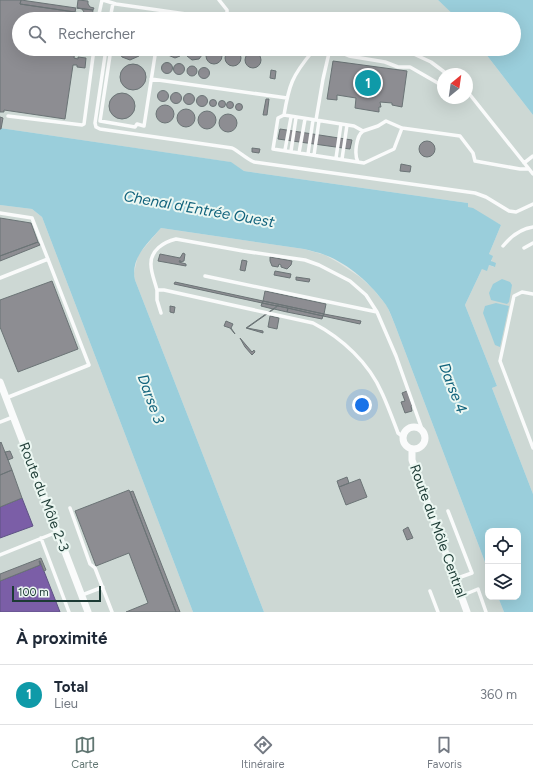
<!DOCTYPE html>
<html lang="fr">
<meta charset="utf-8">
<style>
:root{--surface:#fff;--page:#f2f2f3;--text:#1f2937;--muted:#747a83;--line:#e0e1e3;--accent:#617672}
body{margin:0;font-family:Figtree,sans-serif;background:var(--page);color:var(--text)}
.controls{position:absolute;right:12px;bottom:12px;display:grid;overflow:hidden;border-radius:8px;box-shadow:0 4px 16px #0002}
.controls button{width:36px;height:36px;display:grid;place-items:center;padding:0;border:0;border-bottom:1px solid var(--line);background:var(--surface);color:var(--text);font:20px sans-serif}
.compass{position:absolute;left:437px;top:68px;width:36px;height:36px;border-radius:50%;background:var(--surface);box-shadow:0 4px 16px #0002;rotate:29deg}
.scale{position:absolute;left:12px;bottom:10px;width:89px;box-sizing:border-box;padding-left:4px;border:2px solid #1c3a34;border-top:0;font-size:11px;line-height:14px;white-space:nowrap;color:#1c3a34;-webkit-text-stroke:3px #ecf7f2;paint-order:stroke}
.you{position:absolute;left:362px;top:405px;width:14px;height:14px;margin:-10px;border:3px solid #fff;border-radius:50%;background:#1a73e8;box-shadow:0 0 0 6px #1a73e833}
.badge{display:grid;place-items:center;width:26px;height:26px;border-radius:50%;background:var(--accent);color:#fff;font-size:13px;font-weight:700}
.pin{position:absolute;translate:-50% -50%;border:2px solid #fff;box-shadow:0 1px 4px #0006}
.list{margin:0;padding:0;list-style:none}
h2{display:flex;justify-content:space-between;align-items:center;height:52px;margin:0;padding:0 16px;font-size:17px}
h2 small{font-size:13px;font-weight:400;color:var(--muted)}
.list li{display:grid;grid-template-columns:26px 1fr auto;gap:12px;align-items:center;box-sizing:border-box;height:60px;padding:0 16px;border-top:1px solid var(--line)}
.list b{display:block;font-size:15px;white-space:nowrap}
.list p{margin:0;font-size:13px;white-space:nowrap;color:var(--muted)}
.list em{font-size:13px;font-style:normal;color:var(--muted)}
.icon{flex:none;width:22px;height:22px;fill:none;stroke:currentColor;stroke-width:2;stroke-linecap:round;stroke-linejoin:round}
.map{position:relative;flex:none;width:533px;height:612px;overflow:hidden}
.search{position:absolute;background:var(--surface);box-shadow:0 4px 16px #0002;left:12px;right:12px;top:12px;height:44px;display:flex;align-items:center;gap:10px;box-sizing:border-box;padding:0 14px;border-radius:22px;color:var(--muted);font-size:15px}
.sheet{height:112px;background:var(--surface)}
nav{display:flex;justify-content:space-around;align-items:center;box-sizing:border-box;height:56px;border-top:1px solid var(--line);background:var(--surface);font-size:11px;color:var(--muted)}
nav a{display:grid;justify-items:center;gap:2px}
nav .on{color:var(--accent)}
.map>svg:first-child{display:block}
.built{fill:#cdd8d4;fill-rule:evenodd}
.water{fill:#9acedb}
.offices{fill:#7b5ea7;stroke:#5e5384}
.industry{fill:#8d8d92;stroke:#6b7476}
.lines{fill:none;stroke-linecap:round;stroke-linejoin:round}
.service{stroke:#fafbfb;stroke-width:3.5}
.minor{stroke:#fafbfb;stroke-width:7}
.labels{text-anchor:middle;dominant-baseline:central;stroke-width:4;stroke-linejoin:round;paint-order:stroke}
.street-label{font-size:14px;fill:#1c3a34;stroke:#ecf7f2}
.water-label{font-size:15px;font-style:italic;fill:#11637c;stroke:#ecf7f2}
</style>
<div class="map">
<svg width="533" height="612" viewBox="0 0 533 612">
<rect width="100%" height="100%" fill="#e0e6e4"/>
<path class="built" d="M0,0H438L456,16L458,19H19V49H482L533,115V494L492,388L497,386L465,305L482,269L489,265L494,267L489,254L501,225L468,207V203L244,171L230,162L0,128ZM443,74H467V98H443Z
M0,205L32,209L42,217L193,612H0Z
M161,228L304,249L325,255L339,263L360,277L373,289L387,306L395,325L488,570V597H498L504,612H264L135,280L134,273L138,255Z"/>
<path class="water" d="M438,0H533V115L482,49H514V19H458Z
M0,128L231,162L244,171L468,203V207L473,208L501,225L489,254L493,256L491,261L496,263L495,267L489,265L487,271L482,269L465,305L497,386L492,388L533,494V612H504L498,597H518V531H488V570L395,325C392,318 390,311 386,305C371,284 349,264 325,255C318,252 311,251 304,249L161,228C148,243 130,258 135,280L264,612H193L42,217L32,209L0,205Z
M502,279L510,282L512,285L509,302L507,304L491,300L489,293L493,284Z
M496,303L509,306L500,347L495,345L483,313L485,306Z"/>
<path class="offices" d="M22,498L33,526L0,538V507Z
M39,561H40L60,612H0V581L40,565Z"/>
<path class="industry" d="M0,0H21L20,4L81,13L80,19H19V49H75L74,58L78,59V57L86,58L85,68L77,67V65H73L65,119L4,110V112H0Z
M21,0L76,8L75,12L20,4Z
M78,0L88,1V4L90,7L94,8L93,10L77,8Z
M77,8L93,10L92,18L84,17V12L82,9Z
M206 56a8 8 0 1 1 16 0a8 8 0 1 1-16 0Z
M117,49H143L139,56L130,60L122,57Z
M166,49H183L180,56L175,58L168,55Z
M186,49H202V55L199,59L192,60L187,56Z
M225 58a8 8 0 1 1 16 0a8 8 0 1 1-16 0Z
M245 60a8 8 0 1 1 16 0a8 8 0 1 1-16 0Z
M333,61L407,71L402,107L392,105V103L380,102L381,107H379V112L355,108L356,98L337,95V100L327,99Z
M161.5 68a5.5 5.5 0 1 1 11 0a5.5 5.5 0 1 1-11 0Z
M120 77a13 13 0 1 1 26 0a13 13 0 1 1-26 0Z
M173.5 69a5.5 5.5 0 1 1 11 0a5.5 5.5 0 1 1-11 0Z
M187 71a5 5 0 1 1 10 0a5 5 0 1 1-10 0Z
M198.5 73a5.5 5.5 0 1 1 11 0a5.5 5.5 0 1 1-11 0Z
M271,70L276,71L275,79L270,78Z
M157.5 96a5.5 5.5 0 1 1 11 0a5.5 5.5 0 1 1-11 0Z
M109 106a13 13 0 1 1 26 0a13 13 0 1 1-26 0Z
M170.5 98a5.5 5.5 0 1 1 11 0a5.5 5.5 0 1 1-11 0Z
M183.5 99a5.5 5.5 0 1 1 11 0a5.5 5.5 0 1 1-11 0Z
M196.5 101a5.5 5.5 0 1 1 11 0a5.5 5.5 0 1 1-11 0Z
M266,99H269L267,115H263Z
M209.5 103a3.5 3.5 0 1 1 7 0a3.5 3.5 0 1 1-7 0Z
M218.5 104a3.5 3.5 0 1 1 7 0a3.5 3.5 0 1 1-7 0Z
M226.5 105a3.5 3.5 0 1 1 7 0a3.5 3.5 0 1 1-7 0Z
M235.5 107a3.5 3.5 0 1 1 7 0a3.5 3.5 0 1 1-7 0Z
M156 114a9 9 0 1 1 18 0a9 9 0 1 1-18 0Z
M177 118a9 9 0 1 1 18 0a9 9 0 1 1-18 0Z
M198 120a9 9 0 1 1 18 0a9 9 0 1 1-18 0Z
M219 123a9 9 0 1 1 18 0a9 9 0 1 1-18 0Z
M0,117L3,118L1,129H0Z
M280,129L352,140L350,149L278,139Z
M419 149a8 8 0 1 1 16 0a8 8 0 1 1-16 0Z
M252,148L260,149L259,153L252,152Z
M401,164L411,166L410,172L400,171Z
M0,218L31,223L38,242L0,256Z
M38,242L40,245L0,261V256Z
M183,253L185,254L184,261L180,262V260L179,262L186,264V266L158,261L160,254L180,258Z
M270,257L292,261L291,265L287,269L281,267V265L279,264L278,267L272,266L270,261Z
M242,260L247,261L245,271L240,270Z
M275,271L291,274L290,278L274,275Z
M296,277L310,279L309,282L296,280Z
M52,281L78,349L18,372L0,327V300Z
M175,282L263,301L262,303L174,284Z
M265,291L326,304L324,314L263,301Z
M263,301L324,314L323,316L278,306V305L277,306L262,303Z
M262,303L277,306L273,309L261,306Z
M170,306L175,307L174,313L170,312Z
M278,306L288,308L287,312L274,309Z
M288,308L323,316L322,319L287,312Z
M273,309H274L247,328L263,331V333L246,328Z
M324,314L361,321L360,324L323,316Z
M270,316L279,318L277,329L268,327Z
M226,321L233,324L231,328L235,334L230,328L224,326Z
M240,338L252,352L254,350L255,352L252,355L245,347Z
M407,391L412,405L411,406L412,411L405,413L401,402L405,401L402,393Z
M1,442L12,470L0,475V443Z
M10,451L13,458L8,460L5,452Z
M12,470L22,498L0,507V475Z
M347,477L349,483L339,487L337,481Z
M360,479L367,497L346,505L339,487Z
M129,490L130,492L176,612H126L148,603L129,553L96,566L75,511Z
M133,491L180,612H176L130,492Z
M408,527L413,538L407,540L403,530Z
M41,558L46,570L44,571L40,561H39L40,565L0,581V574Z"/>
<g class="lines">
<path class="service" d="M103,0L116,4L221,19
M219,0L227,10V19
M98,19L102,0
M110,19L113,3
M106,49L95,123L96,127L100,129L232,148C240,152 245,158 254,162L475,193L486,197L509,211L516,212L533,204
M111,49L100,121L135,127L137,124L144,126L156,49
M277,49L298,53L323,51L329,53
M337,49V51L329,53L323,79L316,120L354,126L363,131L378,126L386,121L402,128L460,136L473,153L475,161L520,169H529
M403,49L431,62L447,74
M337,51L349,56L385,62L398,67H410L443,86
M312,52C292,76 289,85 284,115L316,120
M151,79L287,98
M467,91L533,174
M284,115L278,118L273,149L364,163L394,149L402,128
M8,116L82,125L84,124L94,49
M285,150L291,117
M291,151L296,118
M299,153L305,119
M308,154L313,120
M314,155L319,121
M336,158L341,124
M342,159L347,125
M358,162C354,155 356,136 363,131
M524,163L533,156
M0,213L32,218L89,365L6,398
M503,246C511,236 520,229 533,227
M524,248L533,243
M205,276L377,312L396,356L423,432
M0,278L48,259
M157,290C155,282 151,273 151,265C150,250 164,242 176,239L243,251L305,260L319,265L350,281L366,295L377,312
M533,294L522,292L514,296L500,361L533,448
M161,313L157,300V290H164L313,323C342,338 369,363 382,393C388,406 393,420 398,433L402,436
M0,422L13,417
M70,508L90,564L95,568L112,612
M448,511L472,573L455,579
M41,538L69,612
M0,555L57,532
M430,591L438,612
M82,595L103,587
M461,596L478,589L486,612"/>
<path class="minor" d="M0,382L88,612
M403 438a11 11 0 1 1 22 0a11 11 0 1 1-22 0Z
M412,450V460L467,612"/>
</g>
<g class="labels">
<g class="street-label">
<text transform="translate(44 497) rotate(69)">Route du Môle 2-3</text>
<text transform="translate(438 531) rotate(70)">Route du Môle Central</text>
</g>
<g class="water-label">
<text transform="translate(199 209) rotate(10)">Chenal d'Entrée Ouest</text>
<text transform="translate(453 388) rotate(69)">Darse 4</text>
<text transform="translate(151 399) rotate(70)">Darse 3</text>
</g>
</g>
</svg>
<div class="controls">
<button><svg class="icon" aria-label="locate" viewBox="0 0 24 24"><circle cx="12" cy="12" r="6"/><path d="M12 2v4M12 18v4M2 12h4M18 12h4"/></svg></button>
<button><svg class="icon" aria-label="layers" viewBox="0 0 24 24"><path d="M12 4l9 5-9 5-9-5zM3 14l9 5 9-5"/></svg></button>
</div>
<svg class="compass" viewBox="-18 -18 36 36"><path d="M0-13l5 13h-10z" fill="#e53935"/><path d="M0 13l5-13h-10z" fill="#747a83"/></svg>
<div class="scale">100 m</div>
<div class="you"></div>
<div class="pin badge" style="left:368px;top:83px;background:#0f9aa8">1</div>
<div class="search"><svg class="icon" aria-label="search" viewBox="0 0 24 24"><circle cx="10" cy="10" r="6"/><path d="M15 15l6 6"/></svg>Rechercher</div>
</div>
<section class="sheet">
<h2>À proximité<small></small></h2>
<ul class="list">
<li><span class="badge" style="background:#0f9aa8">1</span><div><b>Total</b><p>Lieu</p></div><em>360 m</em></li>
</ul>
</section>
<nav>
<a class="on"><svg class="icon" aria-label="map" viewBox="0 0 24 24"><path d="M3 6l6-2 6 2 6-2v14l-6 2-6-2-6 2zM9 4v14M15 6v14"/></svg>Carte</a>
<a><svg class="icon" aria-label="directions" viewBox="0 0 24 24"><path d="M12 3l9 9-9 9-9-9zM9 14v-3h6M13 9l2 2-2 2"/></svg>Itinéraire</a>
<a><svg class="icon" aria-label="saved" viewBox="0 0 24 24"><path d="M7 4h10v16l-5-4-5 4z"/></svg>Favoris</a>
</nav>
